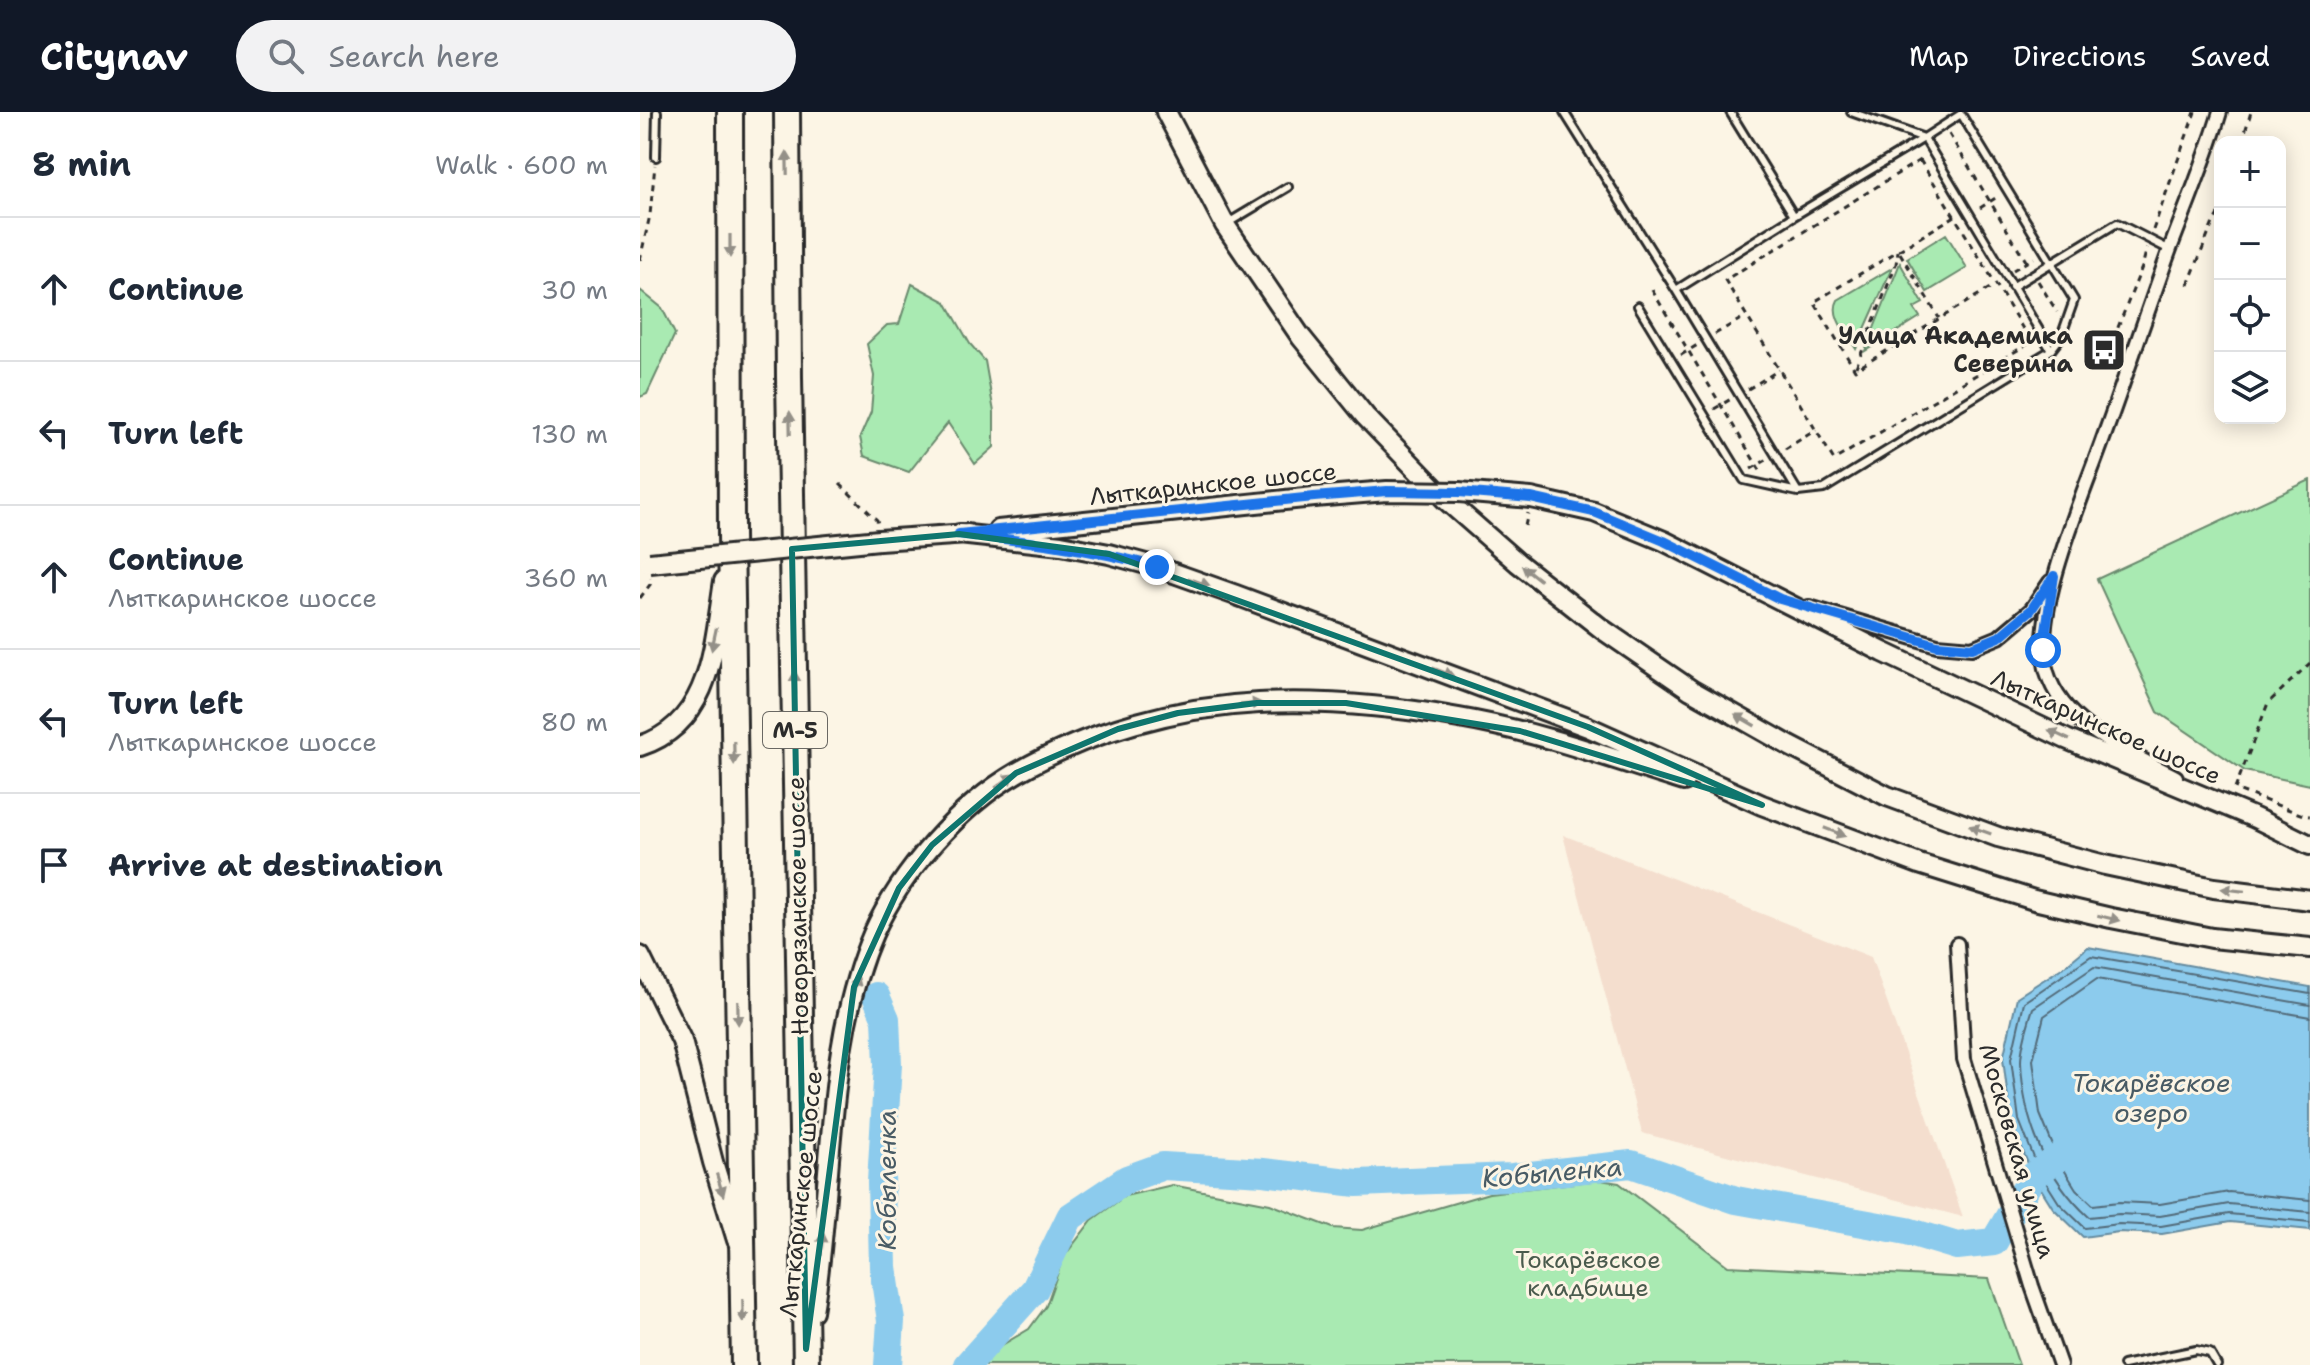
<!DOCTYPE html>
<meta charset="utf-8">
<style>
:root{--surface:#fff;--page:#f2f2f3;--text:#1f2937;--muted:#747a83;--line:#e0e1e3;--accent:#111827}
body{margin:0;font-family:"Shantell Sans",sans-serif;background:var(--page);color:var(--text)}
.controls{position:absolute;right:24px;top:24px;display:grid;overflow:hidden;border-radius:16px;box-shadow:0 4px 20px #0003}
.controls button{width:72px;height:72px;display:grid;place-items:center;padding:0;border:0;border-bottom:2px solid var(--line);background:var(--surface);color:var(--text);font:40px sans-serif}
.stop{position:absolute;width:24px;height:24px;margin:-18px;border:6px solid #1a73e8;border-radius:50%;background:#fff}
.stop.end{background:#1a73e8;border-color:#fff;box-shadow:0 2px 8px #0008}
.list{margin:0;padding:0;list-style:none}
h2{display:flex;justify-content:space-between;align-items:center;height:104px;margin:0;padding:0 32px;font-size:34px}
h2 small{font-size:26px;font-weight:400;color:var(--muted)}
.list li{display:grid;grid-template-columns:52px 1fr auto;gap:24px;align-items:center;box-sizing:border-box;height:144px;padding:0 32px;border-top:2px solid var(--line)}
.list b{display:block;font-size:30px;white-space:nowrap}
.list p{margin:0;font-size:26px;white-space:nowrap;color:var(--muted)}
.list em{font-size:26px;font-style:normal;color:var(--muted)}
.icon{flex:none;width:44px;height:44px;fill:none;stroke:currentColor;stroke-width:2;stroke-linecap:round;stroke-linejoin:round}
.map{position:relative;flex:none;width:1670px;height:1253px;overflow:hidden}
header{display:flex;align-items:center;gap:48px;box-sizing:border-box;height:112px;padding:0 40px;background:var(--accent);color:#fff}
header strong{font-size:38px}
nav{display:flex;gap:44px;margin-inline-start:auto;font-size:28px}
.search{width:560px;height:72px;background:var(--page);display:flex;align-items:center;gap:20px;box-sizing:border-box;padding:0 28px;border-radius:44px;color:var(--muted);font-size:30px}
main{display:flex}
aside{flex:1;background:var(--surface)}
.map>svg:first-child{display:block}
.built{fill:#f4dece}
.green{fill:#a9eab2;stroke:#6a8a6e;stroke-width:2}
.water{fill:#8ccbed;stroke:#658b9f;stroke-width:2}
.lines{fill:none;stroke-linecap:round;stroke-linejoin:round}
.shore{stroke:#526b79;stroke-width:2}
.river{stroke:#8ccbed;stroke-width:28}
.lane-casing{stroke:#2b2b2b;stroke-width:12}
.street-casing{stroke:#2b2b2b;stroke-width:18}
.secondary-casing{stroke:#2b2b2b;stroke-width:24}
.highway-casing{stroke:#2b2b2b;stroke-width:30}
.path{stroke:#2b2b2b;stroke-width:3;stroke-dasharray:6 6;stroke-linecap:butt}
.lane{stroke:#fcf5e5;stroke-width:6}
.street{stroke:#fcf5e5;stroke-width:12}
.secondary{stroke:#fcf5e5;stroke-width:18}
.highway{stroke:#fcf5e5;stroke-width:24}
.secondary-bridge-casing{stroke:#2b2b2b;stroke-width:24;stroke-linecap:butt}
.secondary-bridge{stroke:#fcf5e5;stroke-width:18}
.oneway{fill:#949088}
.route{stroke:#1a73e8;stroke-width:10}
.marked{fill:none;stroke:#0f766e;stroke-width:6;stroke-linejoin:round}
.labels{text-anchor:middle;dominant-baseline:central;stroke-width:6;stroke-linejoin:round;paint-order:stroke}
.shield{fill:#fcf5e5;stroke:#6a6863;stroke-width:2}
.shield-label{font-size:22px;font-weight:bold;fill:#2b2b2b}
.poi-label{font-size:24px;font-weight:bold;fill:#2b2b2b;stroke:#fcf5e5;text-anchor:end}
.street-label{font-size:24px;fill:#2b2b2b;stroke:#fcf5e5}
.park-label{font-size:24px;fill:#4a5b4d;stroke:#fcf5e5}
.water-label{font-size:26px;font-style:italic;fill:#485b65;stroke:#fcf5e5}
</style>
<header>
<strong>Citynav</strong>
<div class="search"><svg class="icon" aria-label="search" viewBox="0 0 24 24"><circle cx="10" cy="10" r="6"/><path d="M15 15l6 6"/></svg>Search here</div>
<nav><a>Map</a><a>Directions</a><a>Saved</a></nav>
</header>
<main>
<aside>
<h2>8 min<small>Walk · 600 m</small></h2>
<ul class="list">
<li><svg class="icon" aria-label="ahead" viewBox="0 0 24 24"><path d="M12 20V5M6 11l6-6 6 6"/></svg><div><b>Continue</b></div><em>30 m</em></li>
<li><svg class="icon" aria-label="left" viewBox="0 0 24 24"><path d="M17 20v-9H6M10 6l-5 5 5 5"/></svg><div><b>Turn left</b></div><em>130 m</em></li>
<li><svg class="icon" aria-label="ahead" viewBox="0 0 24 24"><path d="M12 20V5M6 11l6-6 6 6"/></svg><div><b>Continue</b><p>Лыткаринское шоссе</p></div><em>360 m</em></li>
<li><svg class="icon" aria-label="left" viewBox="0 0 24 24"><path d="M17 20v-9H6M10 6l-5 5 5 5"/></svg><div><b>Turn left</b><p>Лыткаринское шоссе</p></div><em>80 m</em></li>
<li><svg class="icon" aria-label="arrive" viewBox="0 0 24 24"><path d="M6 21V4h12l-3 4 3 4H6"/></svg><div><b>Arrive at destination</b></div></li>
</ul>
</aside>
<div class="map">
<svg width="1670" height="1253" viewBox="0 0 1670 1253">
<rect width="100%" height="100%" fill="#fcf5e5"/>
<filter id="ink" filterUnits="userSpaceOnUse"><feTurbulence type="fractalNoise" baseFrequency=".0125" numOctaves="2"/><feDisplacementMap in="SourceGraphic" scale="16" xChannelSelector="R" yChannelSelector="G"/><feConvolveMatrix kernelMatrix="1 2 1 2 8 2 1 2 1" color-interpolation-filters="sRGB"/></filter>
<g filter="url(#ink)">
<path class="built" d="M923,723L1231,845L1323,1105L1002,1021Z"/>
<path class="green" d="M1306,122L1327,156L1287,180L1267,146Z
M1260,151L1283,191L1274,196L1280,205L1225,239Z
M1252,156L1216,237C1208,223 1189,204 1198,188Z
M272,172L306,190L330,232L345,249L354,300V335L335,352L308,311L269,360L224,344L220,325L231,300L234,264L227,232L247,213L259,212Z
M0,178L22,196L35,222L7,282L0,285Z
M1670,368V673L1605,659L1518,600L1457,467Z
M960,1068L979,1071L1088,1154L1349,1167L1379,1253H335L342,1245L389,1217L406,1194L423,1146L452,1108L485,1084L532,1073L630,1092L693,1116L722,1118L849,1081Z"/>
<path class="water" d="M1448,835L1670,875V1118L1590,1110L1522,1122L1479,1120L1443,1125L1413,1096L1393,1064L1371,1010L1363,947L1377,885L1425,854Z"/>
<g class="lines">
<path class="shore" d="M1670,882L1451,844L1384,890L1371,947L1379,1008L1400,1061L1419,1091L1445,1116L1479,1112L1521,1114L1589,1102L1670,1110
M1670,893L1454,855L1393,896C1388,912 1381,934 1381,950C1383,1009 1406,1066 1449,1105L1479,1102L1520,1104L1589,1092L1670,1100
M1670,905L1457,867L1404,904L1393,948L1400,1002L1420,1051L1436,1077L1453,1093L1479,1090L1520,1092L1589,1080L1670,1088"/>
<path class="river" d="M236,884L246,907L248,952L241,1070L243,1155L251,1209L248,1253
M327,1253L395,1177L430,1105L487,1067L523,1054L623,1060L717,1071L872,1065L991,1052L1096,1088L1267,1119L1317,1134L1354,1130L1393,1064L1422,1043"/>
<g class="lane-casing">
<path id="lane" d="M924,0L1036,178L1158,380L1184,377L1411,238L1421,225L1434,188L1321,2L1284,26L1411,238
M1090,0L1154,104L1284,26L1211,0
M16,45L17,0
M588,111L648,75
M1372,175L1477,111L1530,138
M1036,178L1154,104
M998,194L1104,368L1158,380
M1483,1253L1556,1238L1570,1241L1577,1253"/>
</g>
<g class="street-casing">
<path id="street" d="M1169,495L1297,533L1332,536L1359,525L1391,498L1410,470
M1536,665C1490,641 1423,615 1407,560C1390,503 1443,384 1463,327C1486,264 1507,200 1530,137C1547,92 1566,47 1580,0
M1317,832L1324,947L1392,1174L1420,1253"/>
</g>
<g class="secondary-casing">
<path id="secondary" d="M526,0L585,113L661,225L725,304L805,387L878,451L962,517L1051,578L1150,634L1247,684L1358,725L1465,753L1574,776L1670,788
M891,386L954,400L1024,429L1243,540L1426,627L1615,706L1670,733
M358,418L674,385
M319,422L421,433L469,442L517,455L596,483L948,615L1122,693L1279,752L1394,788L1471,806L1572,826L1670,836
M239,428L328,422
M0,634C72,611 74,532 84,469
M0,844L42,929L73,1050L97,1128
M173,1199C194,1077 184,935 233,822C261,760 319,694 378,660C450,619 536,595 619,591C686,588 753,594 819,606C896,619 970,646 1044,669"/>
</g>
<g class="highway-casing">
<path id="highway" d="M90,0L91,423L104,1253
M147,0L149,265L166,1253"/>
</g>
<path class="path" d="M1309,22L1386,149
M1602,30L1611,0
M1280,48L1391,230L1194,348L1085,168Z
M1340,96L1357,85
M1315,104L1174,190L1215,258L1355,173
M1513,118L1555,0
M1260,141L1299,206
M0,148L10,103L15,53
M1373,158L1394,146
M1398,169L1417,200
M1548,173L1573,111L1580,99
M1012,178L1121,360
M1075,222L1106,204
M1469,238L1502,155L1507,136
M1041,243L1059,232
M1216,255L1256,152L1258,139
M1108,277L1139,258
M1074,297L1091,287
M1145,337L1176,318
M1111,357L1128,347
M200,372L237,408L238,412
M885,414L888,401
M0,486L12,470L11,466
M1670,551L1628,591L1595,677L1663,703L1670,704"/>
<use href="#lane" class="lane"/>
<use href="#street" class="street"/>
<use href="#secondary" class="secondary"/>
<use href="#highway" class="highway"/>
<g class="secondary-bridge-casing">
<path id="secondary-bridge" d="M674,385L747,379L819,380L891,386
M10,451L239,428"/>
</g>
<use href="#secondary-bridge" class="secondary-bridge"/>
</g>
<defs><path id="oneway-solid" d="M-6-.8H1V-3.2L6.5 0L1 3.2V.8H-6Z" transform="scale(2)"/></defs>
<g class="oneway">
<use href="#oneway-solid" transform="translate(147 51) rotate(-91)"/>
<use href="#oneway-solid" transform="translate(90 134) rotate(90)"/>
<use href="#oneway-solid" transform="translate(150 311) rotate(-91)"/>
<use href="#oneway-solid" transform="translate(891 461) rotate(-142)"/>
<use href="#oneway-solid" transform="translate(559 470) rotate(19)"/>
<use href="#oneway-solid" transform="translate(74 527) rotate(102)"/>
<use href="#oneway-solid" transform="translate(803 560) rotate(21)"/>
<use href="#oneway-solid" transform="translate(155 571) rotate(-91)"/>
<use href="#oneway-solid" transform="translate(610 592) rotate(-5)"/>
<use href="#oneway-solid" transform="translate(1105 608) rotate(-150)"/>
<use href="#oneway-solid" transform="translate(1419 623) rotate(-155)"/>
<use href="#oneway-solid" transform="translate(94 641) rotate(89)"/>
<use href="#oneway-solid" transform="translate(365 669) rotate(-36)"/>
<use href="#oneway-solid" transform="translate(1340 718) rotate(-160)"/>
<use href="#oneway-solid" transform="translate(1195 720) rotate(21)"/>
<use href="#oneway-solid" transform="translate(1593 778) rotate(-173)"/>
<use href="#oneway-solid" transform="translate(1469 806) rotate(13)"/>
<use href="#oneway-solid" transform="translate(215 875) rotate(-74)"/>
<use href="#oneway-solid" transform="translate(98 901) rotate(89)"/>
<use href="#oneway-solid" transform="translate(80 1073) rotate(73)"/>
<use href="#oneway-solid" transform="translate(182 1132) rotate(-85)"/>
<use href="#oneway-solid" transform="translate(103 1199) rotate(89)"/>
</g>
</g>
<g class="lines" filter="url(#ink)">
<path class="route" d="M517,455C450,436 387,429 319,422L674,385L747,379L819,380L891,386L954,400L1024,429L1140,487L1297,533L1332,536L1359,525L1391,498L1414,464L1403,538"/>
</g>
<path class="marked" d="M319,422L469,442L948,615L1122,693L880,619L706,591H617L538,601L478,617L376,661L292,733L259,776L214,875L166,1237L152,437Z"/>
<defs>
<g id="bus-square" transform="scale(2.3)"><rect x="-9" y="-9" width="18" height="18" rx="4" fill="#2b2b2b" stroke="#fcf5e5"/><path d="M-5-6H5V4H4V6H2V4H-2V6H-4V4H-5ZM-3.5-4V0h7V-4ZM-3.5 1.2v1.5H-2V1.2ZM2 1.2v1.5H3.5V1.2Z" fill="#fff"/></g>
</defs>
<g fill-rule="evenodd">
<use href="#bus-square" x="1464" y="238"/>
</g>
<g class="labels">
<rect class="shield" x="123" y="600" width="64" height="36" rx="6"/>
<g class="shield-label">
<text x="155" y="618">М-5</text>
</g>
<g class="poi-label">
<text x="1433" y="224">Улица Академика<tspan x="1433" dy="28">Северина</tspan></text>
</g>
<g class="street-label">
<text transform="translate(573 372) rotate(-6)">Лыткаринское шоссе</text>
<text transform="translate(1466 615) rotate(24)">Лыткаринское шоссе</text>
<text transform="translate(158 794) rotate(-91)">Новорязанское шоссе</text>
<text transform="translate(1377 1039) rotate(74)">Московская улица</text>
<text transform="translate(161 1082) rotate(-84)">Лыткаринское шоссе</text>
</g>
<g class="park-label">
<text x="948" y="1148">Токарёвское<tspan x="948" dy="28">кладбище</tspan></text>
</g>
<g class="water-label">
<text x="1511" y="970">Токарёвское<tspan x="1511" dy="30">озеро</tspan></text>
<text transform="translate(912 1060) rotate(-5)">Кобыленка</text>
<text transform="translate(246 1068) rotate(-90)">Кобыленка</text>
</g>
</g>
</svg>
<div class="controls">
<button>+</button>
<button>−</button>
<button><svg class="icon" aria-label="locate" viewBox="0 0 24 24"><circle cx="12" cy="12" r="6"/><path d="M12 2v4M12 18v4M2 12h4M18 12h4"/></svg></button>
<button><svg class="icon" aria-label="layers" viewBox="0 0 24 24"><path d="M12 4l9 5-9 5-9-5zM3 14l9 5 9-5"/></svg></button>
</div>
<div class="stop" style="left:1403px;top:538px"></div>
<div class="stop end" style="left:517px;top:455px"></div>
</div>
</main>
